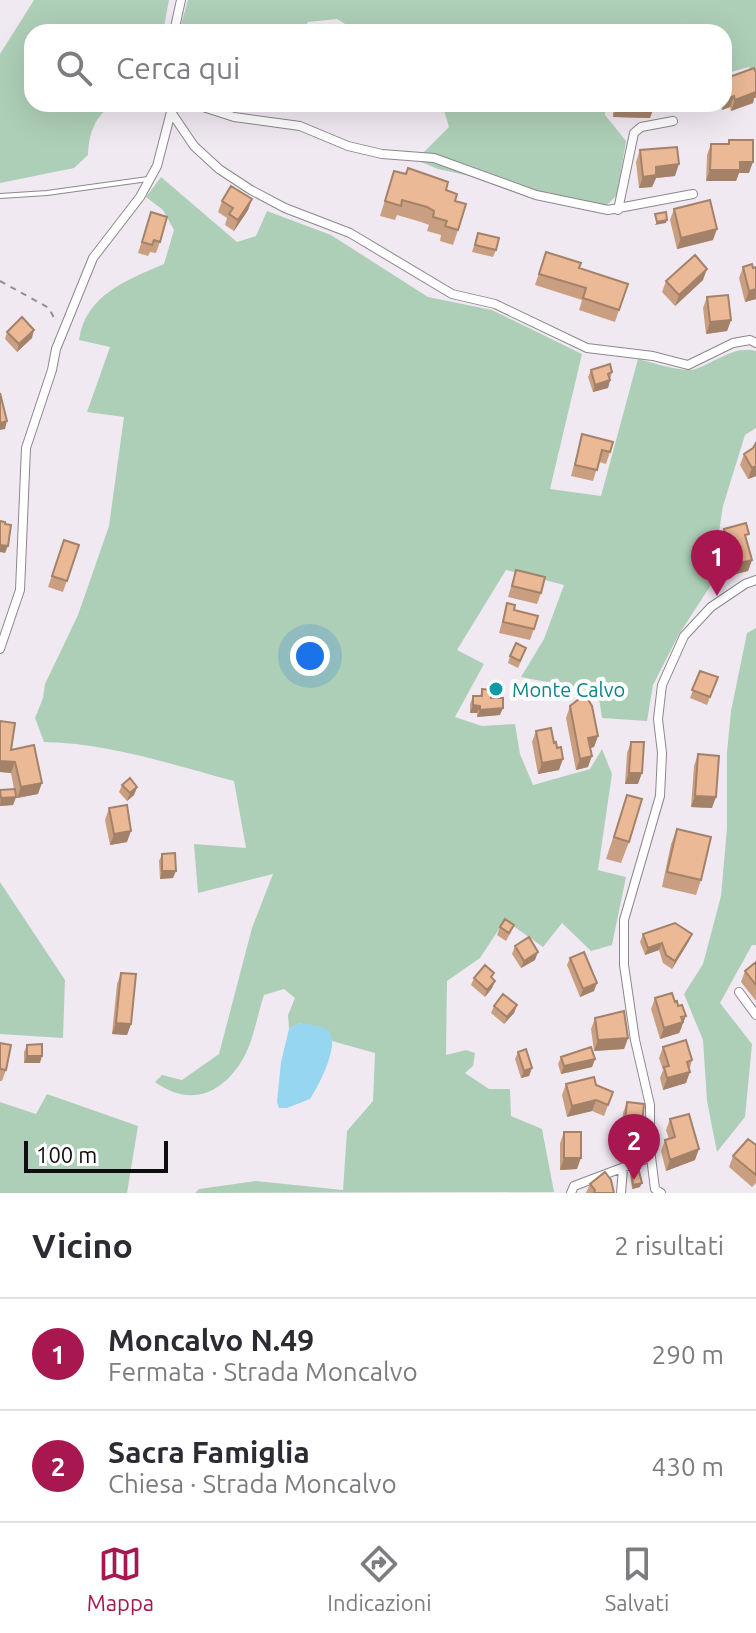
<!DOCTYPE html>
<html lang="it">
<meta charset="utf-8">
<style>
:root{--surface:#fff;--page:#f2f2f3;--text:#2b2b33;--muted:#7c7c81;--line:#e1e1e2;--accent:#a91750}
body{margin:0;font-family:Ubuntu,sans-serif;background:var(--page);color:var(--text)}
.scale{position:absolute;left:24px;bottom:20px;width:144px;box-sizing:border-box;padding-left:8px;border:4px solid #100d10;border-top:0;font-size:22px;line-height:28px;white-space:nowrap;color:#100d10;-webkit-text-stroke:6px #fff;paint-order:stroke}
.you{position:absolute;left:310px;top:656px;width:28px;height:28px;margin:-20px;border:6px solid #fff;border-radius:50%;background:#1a73e8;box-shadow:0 0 0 12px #1a73e833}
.badge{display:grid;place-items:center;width:52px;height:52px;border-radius:50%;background:var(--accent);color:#fff;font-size:26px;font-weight:700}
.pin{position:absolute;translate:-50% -66px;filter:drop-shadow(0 2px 4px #0008)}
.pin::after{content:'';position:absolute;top:42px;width:28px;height:24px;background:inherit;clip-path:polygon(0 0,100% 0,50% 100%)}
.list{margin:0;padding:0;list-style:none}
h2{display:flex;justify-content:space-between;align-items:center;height:104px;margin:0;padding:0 32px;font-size:34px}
h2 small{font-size:26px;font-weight:400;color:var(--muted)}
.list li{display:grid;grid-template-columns:52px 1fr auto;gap:24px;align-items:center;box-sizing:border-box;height:112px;padding:0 32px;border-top:2px solid var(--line)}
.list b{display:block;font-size:30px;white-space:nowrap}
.list p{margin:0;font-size:26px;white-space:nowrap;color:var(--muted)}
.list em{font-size:26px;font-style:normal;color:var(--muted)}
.icon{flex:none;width:44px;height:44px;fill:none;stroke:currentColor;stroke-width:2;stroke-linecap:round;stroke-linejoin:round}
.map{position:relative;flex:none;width:756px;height:1193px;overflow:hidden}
.search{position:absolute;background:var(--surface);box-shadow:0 8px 32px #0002;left:24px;right:24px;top:24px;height:88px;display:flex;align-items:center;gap:20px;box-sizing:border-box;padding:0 28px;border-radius:24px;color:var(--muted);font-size:30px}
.sheet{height:328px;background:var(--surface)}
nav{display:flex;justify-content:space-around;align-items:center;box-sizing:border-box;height:112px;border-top:2px solid var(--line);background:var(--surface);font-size:22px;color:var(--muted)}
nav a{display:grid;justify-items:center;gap:4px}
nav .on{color:var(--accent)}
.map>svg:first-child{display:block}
.green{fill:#aecfb7}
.water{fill:#96d6f1}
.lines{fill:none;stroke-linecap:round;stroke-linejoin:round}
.service-casing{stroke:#8e868f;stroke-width:6}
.minor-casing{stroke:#8e868f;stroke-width:10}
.path{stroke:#948e94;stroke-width:2;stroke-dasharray:6 6;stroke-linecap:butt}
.service{stroke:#fff;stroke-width:4}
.minor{stroke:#fff;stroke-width:8}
.wall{fill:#ca9f81}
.shaded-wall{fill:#a48269}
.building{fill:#ebb996;stroke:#a48269;stroke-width:2}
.culture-dot{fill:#0f9aa8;stroke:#fff;stroke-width:3}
.labels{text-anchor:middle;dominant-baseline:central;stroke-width:8;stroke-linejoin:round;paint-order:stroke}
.culture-label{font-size:20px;fill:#0d838f;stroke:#fff;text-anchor:start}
</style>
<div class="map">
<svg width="756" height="1193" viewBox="0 0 756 1193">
<rect width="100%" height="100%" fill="#f1e9f2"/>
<path class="green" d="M34,0H169L163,32H32V104H114C94,116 89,134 88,155L74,168L0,183V54Z
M188,0H756V80L749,67L724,74V32H358L337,19L308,22L302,32H179Z
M442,104H605V115L626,141L617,195L606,206L438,169L416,160L449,127Z
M161,177L237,242L256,236L267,211L331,235L428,297L492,310L582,354L550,489L601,496L638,359C651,362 683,373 695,369C715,363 734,345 756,351V428L745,435L723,506L711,585L679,634L653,685L647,721L602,718L598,692L521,677L544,639L564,585L506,570L457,650L484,664L455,717L482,726L515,724L520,754L533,785L590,769L602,749L612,774L598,870L626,877L612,945L591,951L562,923L543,947L505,920L480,958L447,981L446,1055L466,1050L475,1053L473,1066L465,1073L489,1089H510L511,1116L542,1129L554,1192L195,1193L199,1189L256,1181L343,1190L347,1131L373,1101L375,1053L332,1041L329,1032L300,1023L289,1029L288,1015L295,998L284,989L264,995C257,1016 253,1044 241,1062C220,1096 188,1106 155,1082L162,1075L182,1080L219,1054L252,928L273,874L198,893L194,844L246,848L234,781C173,765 108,743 44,742L35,718L43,698L45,684L78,615L109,526L124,417L87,412L110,347L79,340C85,295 127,280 164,264L174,230L163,210L146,197Z
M756,628V945H752L720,1003L752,1044L745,1117L717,1152L707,1101L703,1040L684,994L703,964L721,896L727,828V752L731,711L747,633Z
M0,882L65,980L63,1038L0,1034Z
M47,1094L138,1126L127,1193H0V1102L36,1114Z"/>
<path class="water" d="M300,1023C310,1025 324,1025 330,1033C339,1047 318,1087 310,1099L287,1108H279L277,1102L281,1062L289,1029Z"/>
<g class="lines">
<g class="service-casing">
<path id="service" d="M0,196L47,193L148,179"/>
</g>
<g class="minor-casing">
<path id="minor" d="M174,32L181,0
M194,104L234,117L300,126L348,146L382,154L434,158L536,195L608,210L693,194
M171,112L194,146L219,169L251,190L285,208L350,233L452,294L495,304L587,348L653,356L688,365L733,343L750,340L756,343
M618,210L634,133L641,127L673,121
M0,649L20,590L26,448L52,370L56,349L93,258L140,197L157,166L171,112L170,104
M739,992L756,1015
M571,1193L574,1186L651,1157
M621,1193L623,1168
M661,1193L655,1189L650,1149V1105L635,1040L624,965V920L660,796L662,753L658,719L662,685L684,636L711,607L745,584L756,580"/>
</g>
<path class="path" d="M0,281L49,308L56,322"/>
<use href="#service" class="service"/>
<use href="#minor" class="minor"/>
</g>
<path class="wall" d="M724,79L754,98L753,103L731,111L730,107L722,110L720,104H724Z
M613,104H654L650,118L613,117Z
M729,140L749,173H739L736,181H706L707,155L711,144H728Z
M640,150L675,176L656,178L652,187L639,188L636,162Z
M394,171L446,190L455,201L458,230L453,245L440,241L441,235L427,231L429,225L421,222L397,215L395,220L380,216Z
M252,199L248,210L234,231L225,225L227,218L218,212L222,201Z
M674,209L713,240L677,249L670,220Z
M151,212L160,242L156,253L150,252L148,256L138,253Z
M478,233L496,250L493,257L472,252Z
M546,252L579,268L628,284L615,322L579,310L582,300L535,285Z
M743,267L753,268L756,267V299L745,302L739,278Z
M703,280L675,306L662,292L666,281Z
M707,297L731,320L727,331L706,334L703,308Z
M7,332L32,338L17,352L5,339Z
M591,370L612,372L608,388L593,392L588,377Z
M582,434L610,452L606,464L599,462L593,481L571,476Z
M756,443V476L748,479L740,465L744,454L753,448Z
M724,529L747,541L752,560L748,571L724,577L721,566L724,557L720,540Z
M64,540L79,545L63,592L48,587Z
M516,570L541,593L537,604L508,597Z
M507,603L534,629L530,640L499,633Z
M510,656H523L518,668L508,663Z
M700,671L718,677L707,705L690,698Z
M482,689L491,698L500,715L477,717V713H470V704L473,696H480Z
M570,706L598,736L594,747L590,748L588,767L576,770L566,718Z
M0,721L11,750L38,794L17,798L16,794V797L13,805L0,806V790L14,789L11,773L0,772Z
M536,731L559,770L538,774L532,742Z
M631,742L638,784H625L627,753Z
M698,754L712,808L691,807L694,766Z
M122,785L137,787L134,795L127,801L119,792Z
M627,795L629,842L621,863L606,859Z
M109,808L127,842L110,845L105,820Z
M677,829L701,880L696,895L662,887L671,844Z
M162,854L173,878L160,879L159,861Z
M500,927L511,932L506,941L497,935Z
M643,934L689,941L672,969L663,963L659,950L645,955L640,942Z
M515,946L535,960L521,968L512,954Z
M570,958L594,991L580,997L567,965Z
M756,962V1001L741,982L745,971Z
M121,973L131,1024L127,1035L112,1034L117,984Z
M474,978H492L495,981L492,988L485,997L471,985Z
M655,998L675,1002L678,1006L682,1027L679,1033L660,1039L651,1009Z
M517,1005L514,1013L504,1024L491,1013L494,1006Z
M595,1018L628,1038L624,1049L594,1051L591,1029Z
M0,1043L6,1070L2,1081H0Z
M27,1045L40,1063H24V1052Z
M663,1047L692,1060L686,1083L663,1090L660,1078L663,1070L659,1058Z
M518,1052L532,1068L529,1076L521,1078L515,1059Z
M561,1057L595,1059L592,1067L561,1074L558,1064Z
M566,1084L596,1085L613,1092L604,1116L592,1111L567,1117L562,1095Z
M627,1102L641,1133L637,1144L620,1142L623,1113Z
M670,1119L695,1160L666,1171L661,1151L665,1140L669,1139L666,1130Z
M564,1132L577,1169L560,1170V1143Z
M756,1145V1183L752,1187L729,1167L733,1156Z
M631,1170L640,1187L632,1189L630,1173Z
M590,1184L614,1193H586Z"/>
<path class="shaded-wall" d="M756,88V98H754L753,103L731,111L735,100Z
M734,96L730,107L722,110L726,99Z
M617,106L654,107L650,118L613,117Z
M740,162H753L749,173H739L736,181H706L710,170Z
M679,164L675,176L656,178L652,187L639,188L643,177L656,167Z
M252,199L248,210L234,231L238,220Z
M667,220L666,223L655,225L657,222Z
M717,229L713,240L677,249L681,238Z
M707,269L703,280L675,306L679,295Z
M756,289V299L745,302L749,291Z
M731,320L727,331L706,334L710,322Z
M34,330L32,338L17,352L19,344Z
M610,380L608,388L593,392L595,385Z
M7,421L5,429L0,430V423Z
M756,466V476L748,479L752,468Z
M0,545L8,546L5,553L0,552Z
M752,560L748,571L724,577L728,566Z
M473,705L480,706L477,713H470Z
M503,708L500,715L477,717L480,710Z
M598,736L594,747L584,750L588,738Z
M592,756L588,767L576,770L580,759Z
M563,759L559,770L538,774L542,763Z
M0,761L15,762L11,773L0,772Z
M629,773H642L638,784H625Z
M42,783L38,794L17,798L21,787Z
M137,787L134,795L127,801L130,793Z
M695,796L716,797L712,808L691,807Z
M16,797L13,805L0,806L1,798Z
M131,831L127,842L110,845L114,834Z
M162,871H176L173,878L160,879Z
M692,934L689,941L672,969L675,961Z
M662,943L659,950L645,955L648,948Z
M538,952L535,960L521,968L524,961Z
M495,981L492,988L485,997L487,990Z
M597,983L594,991L580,997L583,989Z
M517,1005L514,1013L504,1024L507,1017Z
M686,1016L679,1033L660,1039L664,1028Z
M116,1023L131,1024L127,1035L112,1034Z
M628,1038L624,1049L594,1051L598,1040Z
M27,1056H42L40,1063H24Z
M595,1059L592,1067L561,1074L564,1066Z
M532,1068L529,1076L521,1078L524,1071Z
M690,1072L686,1083L663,1090L667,1078Z
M596,1100L592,1111L567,1117L572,1106Z
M624,1131L641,1133L637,1144L620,1142Z
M699,1149L695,1160L666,1171L670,1160Z
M564,1158H581L577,1169L560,1170Z
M642,1183L640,1187L632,1189L633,1185Z"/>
<path class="building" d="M754,68L756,73V92L735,100L734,96L726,99L724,92V79Z
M617,104H654V107L617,106Z
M729,140H753V162H740V170H710L711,144H729Z
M677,147L679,164L656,167V175L643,177L640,150Z
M408,168L448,182L446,190L457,194L455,201L466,204L458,230L445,226L447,221L433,217L434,211L427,207L402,200L401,206L385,201L394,171L406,174Z
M231,186L252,199L238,220L229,214L233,208L222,201Z
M710,200L717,229L681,238L674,209Z
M151,212L167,217L160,242L154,240L152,245L142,242Z
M666,212L667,220L657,222L655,214Z
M478,233L499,238L496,250L475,245Z
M546,252L581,263L579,268L628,284L619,310L583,298L586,288L539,274Z
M695,255L707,269L679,295L666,281Z
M752,264L753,268L756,267V289L749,291L743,267Z
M728,295L731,320L710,322L707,297Z
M22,317L34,330L19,344L7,332Z
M610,364L612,372L608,374L610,380L595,385L591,370Z
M0,393L7,421L0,423Z
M582,434L613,442L610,452L602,450L597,470L575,465Z
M756,443V466L752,468L744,454L753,448Z
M0,521L5,522V524L11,525L8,546L0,545Z
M746,523L749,534L745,535L752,560L728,566L725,555L730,553L724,529Z
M64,540L79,545L67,581L52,576Z
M516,570L545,577L541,593L512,586Z
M507,603L515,605L514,610L538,616L534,629L503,622Z
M516,643L526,648L520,661L510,656Z
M700,671L718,677L710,697L692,690Z
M482,689L491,690V698H503V708L480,710V706L473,705V696H482Z
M587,698L592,706L598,736L588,738L592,756L580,759L570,706L579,699Z
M0,721L15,723L11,750L34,745L42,783L21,787L15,762L0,761Z
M551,728L554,743L556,742L557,748L561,747L563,759L542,763L536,731Z
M631,742H644L642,773H629Z
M698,754L719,756L716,797L695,796Z
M130,778L137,787L130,793L122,785Z
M15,789L16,797L1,798L0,790Z
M627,795L642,799L629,842L614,837Z
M127,805L131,831L114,834L109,808Z
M677,829L711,837L701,880L667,872Z
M175,853L176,871H162V854Z
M505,919L514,925L509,933L500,927Z
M675,923L692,934L675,961L666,955L662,943L648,948L643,934Z
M529,937L538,952L524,961L515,946Z
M584,952L597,983L583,989L570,958Z
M756,962V985L745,971Z
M485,965L494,973L491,977L495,981L487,990L474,978Z
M121,973L136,974L131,1024L116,1023Z
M672,993L675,1002L677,1001L678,1006L682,1005L686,1016L681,1017L683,1022L664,1028L655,998Z
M503,994L517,1005L507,1017L494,1006Z
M624,1011L628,1038L598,1040L595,1018Z
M686,1040L692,1060L687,1062L690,1072L667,1078L664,1067L669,1066L663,1047Z
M0,1043L11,1045L6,1070L0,1069Z
M42,1044V1056H27V1045Z
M591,1047L595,1059L564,1066L561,1057Z
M526,1049L532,1068L524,1071L518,1052Z
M594,1077L596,1085L613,1092L608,1105L596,1100L572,1106L566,1084Z
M627,1102L644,1104L641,1133L624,1131Z
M689,1114L699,1149L670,1160L665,1140L675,1137L670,1119Z
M564,1132H581V1158H564Z
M748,1139L756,1145V1175L733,1156Z
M638,1168L642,1183L633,1185L631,1170Z
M605,1172L611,1180L614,1193H594L595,1190L590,1184Z"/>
<circle class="culture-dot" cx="496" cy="689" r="8"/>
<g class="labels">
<g class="culture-label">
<text x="512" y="689">Monte Calvo</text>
</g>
</g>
</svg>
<div class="scale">100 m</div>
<div class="you"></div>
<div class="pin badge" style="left:717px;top:596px">1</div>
<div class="pin badge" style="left:634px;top:1180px">2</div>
<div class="search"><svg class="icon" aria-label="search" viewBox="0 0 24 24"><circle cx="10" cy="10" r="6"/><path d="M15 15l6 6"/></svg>Cerca qui</div>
</div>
<section class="sheet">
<h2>Vicino<small>2 risultati</small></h2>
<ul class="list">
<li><span class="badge">1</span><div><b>Moncalvo N.49</b><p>Fermata · Strada Moncalvo</p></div><em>290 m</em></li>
<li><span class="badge">2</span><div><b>Sacra Famiglia</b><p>Chiesa · Strada Moncalvo</p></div><em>430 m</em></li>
</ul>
</section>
<nav>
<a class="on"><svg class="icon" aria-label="map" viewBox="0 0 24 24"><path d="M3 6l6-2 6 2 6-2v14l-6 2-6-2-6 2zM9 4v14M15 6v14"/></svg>Mappa</a>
<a><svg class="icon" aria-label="directions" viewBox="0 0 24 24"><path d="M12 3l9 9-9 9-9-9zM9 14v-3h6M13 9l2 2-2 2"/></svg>Indicazioni</a>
<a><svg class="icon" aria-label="saved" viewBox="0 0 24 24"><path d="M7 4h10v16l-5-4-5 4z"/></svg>Salvati</a>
</nav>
